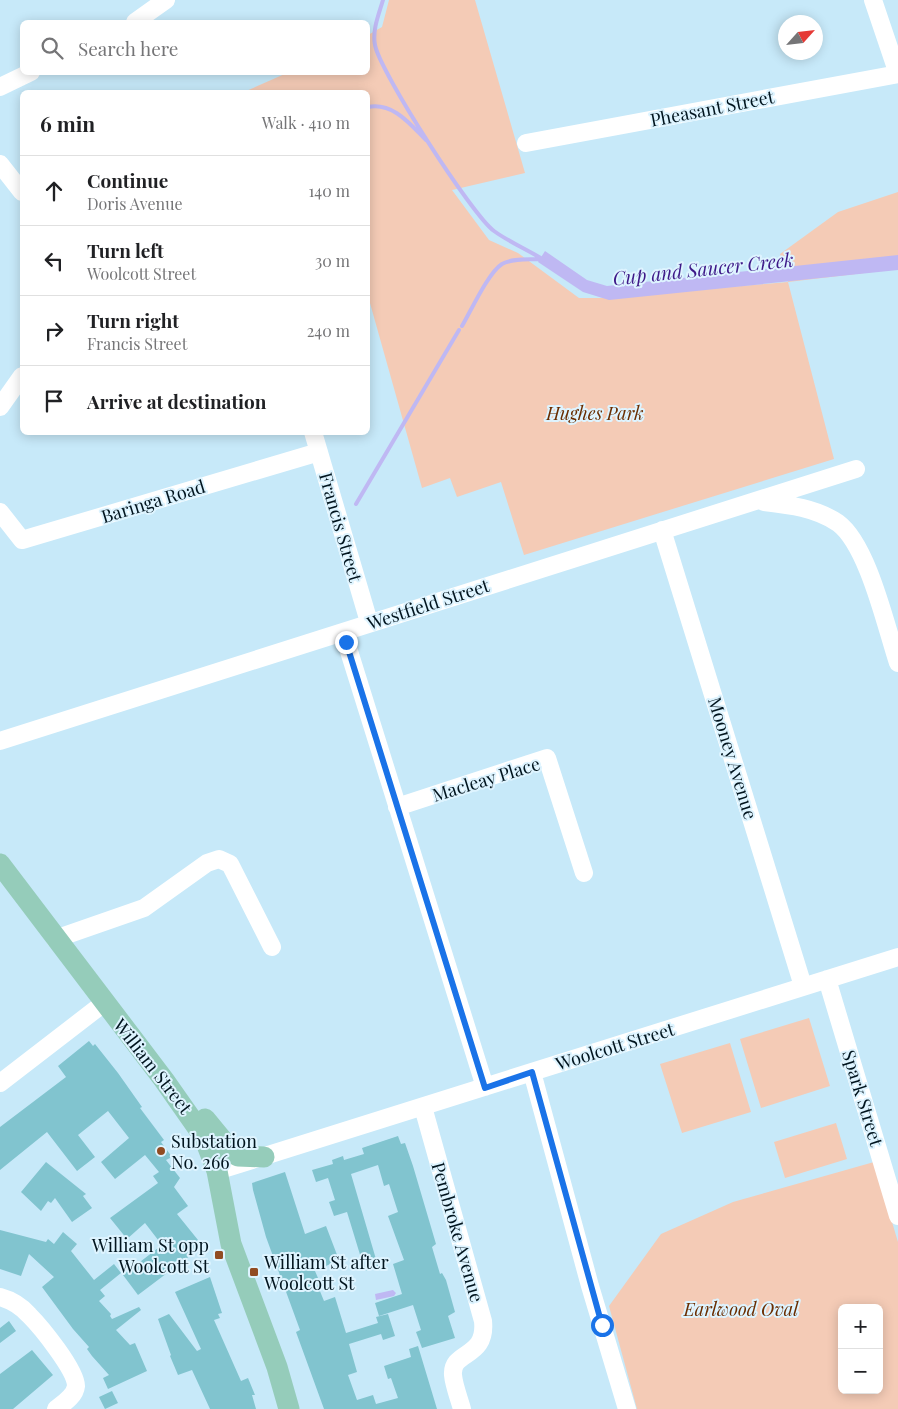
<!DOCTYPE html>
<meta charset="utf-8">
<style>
:root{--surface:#fff;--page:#f2f2f2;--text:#202124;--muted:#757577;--line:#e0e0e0}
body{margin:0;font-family:"Playfair Display",serif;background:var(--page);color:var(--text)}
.controls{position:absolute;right:15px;bottom:15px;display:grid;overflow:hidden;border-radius:8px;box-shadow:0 2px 12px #0003}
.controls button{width:45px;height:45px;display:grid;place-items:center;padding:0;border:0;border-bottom:1px solid var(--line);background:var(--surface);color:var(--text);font:25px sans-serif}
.compass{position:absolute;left:778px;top:15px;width:45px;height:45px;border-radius:50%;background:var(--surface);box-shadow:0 2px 12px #0003;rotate:63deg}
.stop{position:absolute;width:15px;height:15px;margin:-11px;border:4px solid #1a73e8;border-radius:50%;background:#fff}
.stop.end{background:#1a73e8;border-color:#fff;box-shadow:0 1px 5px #0008}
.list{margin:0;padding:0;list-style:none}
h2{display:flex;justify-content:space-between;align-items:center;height:65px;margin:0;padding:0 20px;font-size:21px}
h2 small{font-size:16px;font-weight:400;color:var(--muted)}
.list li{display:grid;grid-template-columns:32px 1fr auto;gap:15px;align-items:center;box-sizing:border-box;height:70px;padding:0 20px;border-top:1px solid var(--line)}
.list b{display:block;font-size:19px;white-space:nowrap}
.list p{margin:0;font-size:16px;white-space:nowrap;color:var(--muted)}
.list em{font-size:16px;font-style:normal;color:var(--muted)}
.icon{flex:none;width:28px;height:28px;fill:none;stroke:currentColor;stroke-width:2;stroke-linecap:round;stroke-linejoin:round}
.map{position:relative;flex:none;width:898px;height:1409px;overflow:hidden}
.search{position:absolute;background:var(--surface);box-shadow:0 2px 12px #0003;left:20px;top:20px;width:350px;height:55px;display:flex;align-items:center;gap:12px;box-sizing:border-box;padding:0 18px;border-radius:8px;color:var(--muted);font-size:19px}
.panel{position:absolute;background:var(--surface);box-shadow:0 2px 12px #0003;left:20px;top:90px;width:350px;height:345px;border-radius:8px}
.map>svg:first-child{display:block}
.green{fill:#f4cbb6;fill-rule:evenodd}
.water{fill:#bfb8f3}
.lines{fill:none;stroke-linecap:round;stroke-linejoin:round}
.stream{stroke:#bfb8f3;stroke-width:4}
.building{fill:#81c4cf}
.minor{stroke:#fff;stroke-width:18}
.major{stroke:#95ccba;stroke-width:21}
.route{stroke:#1a73e8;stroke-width:6}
.poi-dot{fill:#914c22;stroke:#def4ff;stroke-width:2}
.labels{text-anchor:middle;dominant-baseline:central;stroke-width:4;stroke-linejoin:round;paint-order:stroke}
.street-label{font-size:18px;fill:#01141e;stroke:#def4ff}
.park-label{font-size:18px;font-style:italic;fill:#6a2d00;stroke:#def4ff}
.poi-label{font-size:18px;fill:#01141e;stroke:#def4ff;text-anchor:start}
.water-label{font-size:19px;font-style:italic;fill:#3d1888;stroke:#def4ff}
</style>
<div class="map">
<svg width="898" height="1409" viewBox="0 0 898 1409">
<rect width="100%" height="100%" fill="#c7e9f9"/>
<path class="green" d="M389,0H475L525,173L452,190L489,240L518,253L579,298H604L788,282L780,254L838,212L898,192V269L788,282L834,459L524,555L501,482L457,497L450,478L422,488L368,296V92H244L287,73L368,72V35L382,27Z
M809,1018L830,1086L761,1108L740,1039Z
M730,1043L751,1112L682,1133L660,1064Z
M836,1123L847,1159L785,1178L774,1142Z
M874,1162L898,1242V1409H637L609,1306L661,1234L733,1202ZM842,1308H879V1390H842Z"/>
<path class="water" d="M545,251L587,280L607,286L898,255V270L609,300L583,292L538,262Z
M393,1290L396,1293L394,1296L376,1300L375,1294Z"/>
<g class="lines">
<path class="stream" d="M383,0C379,14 372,30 375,45C380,72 472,215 494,231C509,242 528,250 544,260
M368,107C393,102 410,124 426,140
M462,326C471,311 488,273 502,264C513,258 529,260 541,259
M356,504L459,330"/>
</g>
<path class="building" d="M89,1041L93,1046L95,1044L118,1073L142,1107L140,1108L164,1140L161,1142L172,1157L166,1160L180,1178L174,1187L188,1206L177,1214L198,1240L195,1243L199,1249L138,1295L123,1275L162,1245L145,1223L127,1239L110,1218L158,1183L153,1176L159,1172L145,1155L115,1179L101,1162L129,1138L108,1111L78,1135L95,1157L77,1171L47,1132L0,1170V1127L66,1077L58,1066Z
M398,1136L401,1144L405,1143L413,1166L436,1244L432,1247L440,1274L442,1273L446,1280L455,1312L448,1316L455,1338L422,1348L416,1332L421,1330L413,1305L379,1316L375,1303L402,1294L393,1264L404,1260L388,1216L398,1212L389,1184L384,1186L378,1165L351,1174L378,1266L365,1271L347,1212L334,1216L329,1202L335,1200L328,1178L316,1182L312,1170L333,1164L332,1160L343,1156L344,1160L364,1154L362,1148Z
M46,1162L86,1194L83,1196L92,1208L72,1222L55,1198L51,1203L48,1201L41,1211L21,1192Z
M285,1172L305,1234L326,1226L339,1260L315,1271L318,1278L315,1279L324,1301L335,1297L346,1333L378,1323L376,1317L388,1314L395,1336L383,1340L381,1334L349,1344L357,1372L348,1375L357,1400L373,1395L376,1404L398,1398L391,1378L388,1379L384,1366L411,1357L409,1349L418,1346L437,1409H324L296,1332L300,1330L266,1237L253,1190L252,1183Z
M0,1230L46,1242L48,1239L54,1244L63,1232L77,1244L71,1251L94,1280L114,1264L121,1273L100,1290L105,1296L99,1301L111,1314L110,1316L112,1319L139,1307L141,1310L116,1330L130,1345L135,1343L147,1371L108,1389L103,1378L109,1375L92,1356L87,1349L89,1347L73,1329L42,1287L54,1277L29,1254L21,1276L0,1269Z
M210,1277L222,1313L218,1314L220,1318L214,1320L241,1381L248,1378L255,1395H252L256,1409H210L192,1370L178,1375L170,1356L171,1355L158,1319L169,1314L197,1351L201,1349L175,1292Z
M9,1321L16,1331L0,1343V1328Z
M32,1350L53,1375L13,1409H0V1374Z
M112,1391L118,1403L105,1409L99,1397Z"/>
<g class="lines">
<path class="minor" d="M873,0L898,74
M135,22L166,0
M0,87L31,72
M526,143L898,74
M0,164L22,192
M0,407L22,376
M313,432L369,622
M764,502C790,505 816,508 838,523C868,545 886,627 898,663
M0,512L22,540L319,452
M662,530L803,986
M343,632L485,1087
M0,741L856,469
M397,807L547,758L584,873
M55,939L144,908L207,863L219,859L230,864L272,947
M827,979L898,1216
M532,1072L590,1286L627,1409
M0,1083L104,1003
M423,1107L483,1321C487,1359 451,1350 453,1375C454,1386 459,1398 462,1409
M217,1171L898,957
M0,1297C11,1300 22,1307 29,1315C41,1327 76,1370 76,1386C75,1396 64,1403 56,1409"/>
<path class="major" d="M0,864L164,1080L204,1137L217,1171L231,1244L277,1367L289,1409
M205,1119L233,1153L238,1156L264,1157"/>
</g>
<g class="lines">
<path class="route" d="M346,642L485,1088L532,1072L602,1325"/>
</g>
<g class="poi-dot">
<circle cx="161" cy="1151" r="5"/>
<rect x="214" y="1250" width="10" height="10" rx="2.5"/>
<rect x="249" y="1267" width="10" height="10" rx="2.5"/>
</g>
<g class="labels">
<g class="street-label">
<text transform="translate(712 108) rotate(-11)">Pheasant Street</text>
<text transform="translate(153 501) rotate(-17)">Baringa Road</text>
<text transform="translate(341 527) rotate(74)">Francis Street</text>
<text transform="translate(428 604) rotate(-18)">Westfield Street</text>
<text transform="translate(733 758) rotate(73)">Mooney Avenue</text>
<text transform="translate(486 779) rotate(-17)">Macleay Place</text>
<text transform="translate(615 1046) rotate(-17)">Woolcott Street</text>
<text transform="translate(153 1066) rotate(52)">William Street</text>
<text transform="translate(863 1098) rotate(73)">Spark Street</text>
<text transform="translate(458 1232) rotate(74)">Pembroke Avenue</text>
</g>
<g class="park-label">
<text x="595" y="413">Hughes Park</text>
<text x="741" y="1309">Earlwood Oval</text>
</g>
<g class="poi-label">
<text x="171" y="1141">Substation<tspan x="171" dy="21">No. 266</tspan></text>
<text x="209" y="1245" text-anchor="end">William St opp<tspan x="209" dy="21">Woolcott St</tspan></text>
<text x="264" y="1262">William St after<tspan x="264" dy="21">Woolcott St</tspan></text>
</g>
<g class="water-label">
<text transform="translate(703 268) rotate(-6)">Cup and Saucer Creek</text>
</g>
</g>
</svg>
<div class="controls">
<button>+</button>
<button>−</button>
</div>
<svg class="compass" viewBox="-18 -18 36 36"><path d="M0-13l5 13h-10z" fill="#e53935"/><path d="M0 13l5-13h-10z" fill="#757577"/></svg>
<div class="stop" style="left:602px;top:1325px"></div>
<div class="stop end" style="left:346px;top:642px"></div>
<div class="search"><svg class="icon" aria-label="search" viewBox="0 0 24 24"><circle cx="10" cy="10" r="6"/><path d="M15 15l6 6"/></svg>Search here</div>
<section class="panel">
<h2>6 min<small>Walk · 410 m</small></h2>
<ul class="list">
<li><svg class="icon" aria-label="ahead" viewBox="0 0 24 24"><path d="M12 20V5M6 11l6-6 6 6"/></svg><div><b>Continue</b><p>Doris Avenue</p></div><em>140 m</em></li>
<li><svg class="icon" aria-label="left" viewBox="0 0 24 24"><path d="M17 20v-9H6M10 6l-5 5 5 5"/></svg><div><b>Turn left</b><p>Woolcott Street</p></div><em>30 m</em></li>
<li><svg class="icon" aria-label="right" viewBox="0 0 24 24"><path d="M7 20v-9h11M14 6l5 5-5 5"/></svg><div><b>Turn right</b><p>Francis Street</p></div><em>240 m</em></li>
<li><svg class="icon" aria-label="arrive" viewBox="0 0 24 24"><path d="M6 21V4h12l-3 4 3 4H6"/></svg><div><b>Arrive at destination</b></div></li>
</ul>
</section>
</div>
